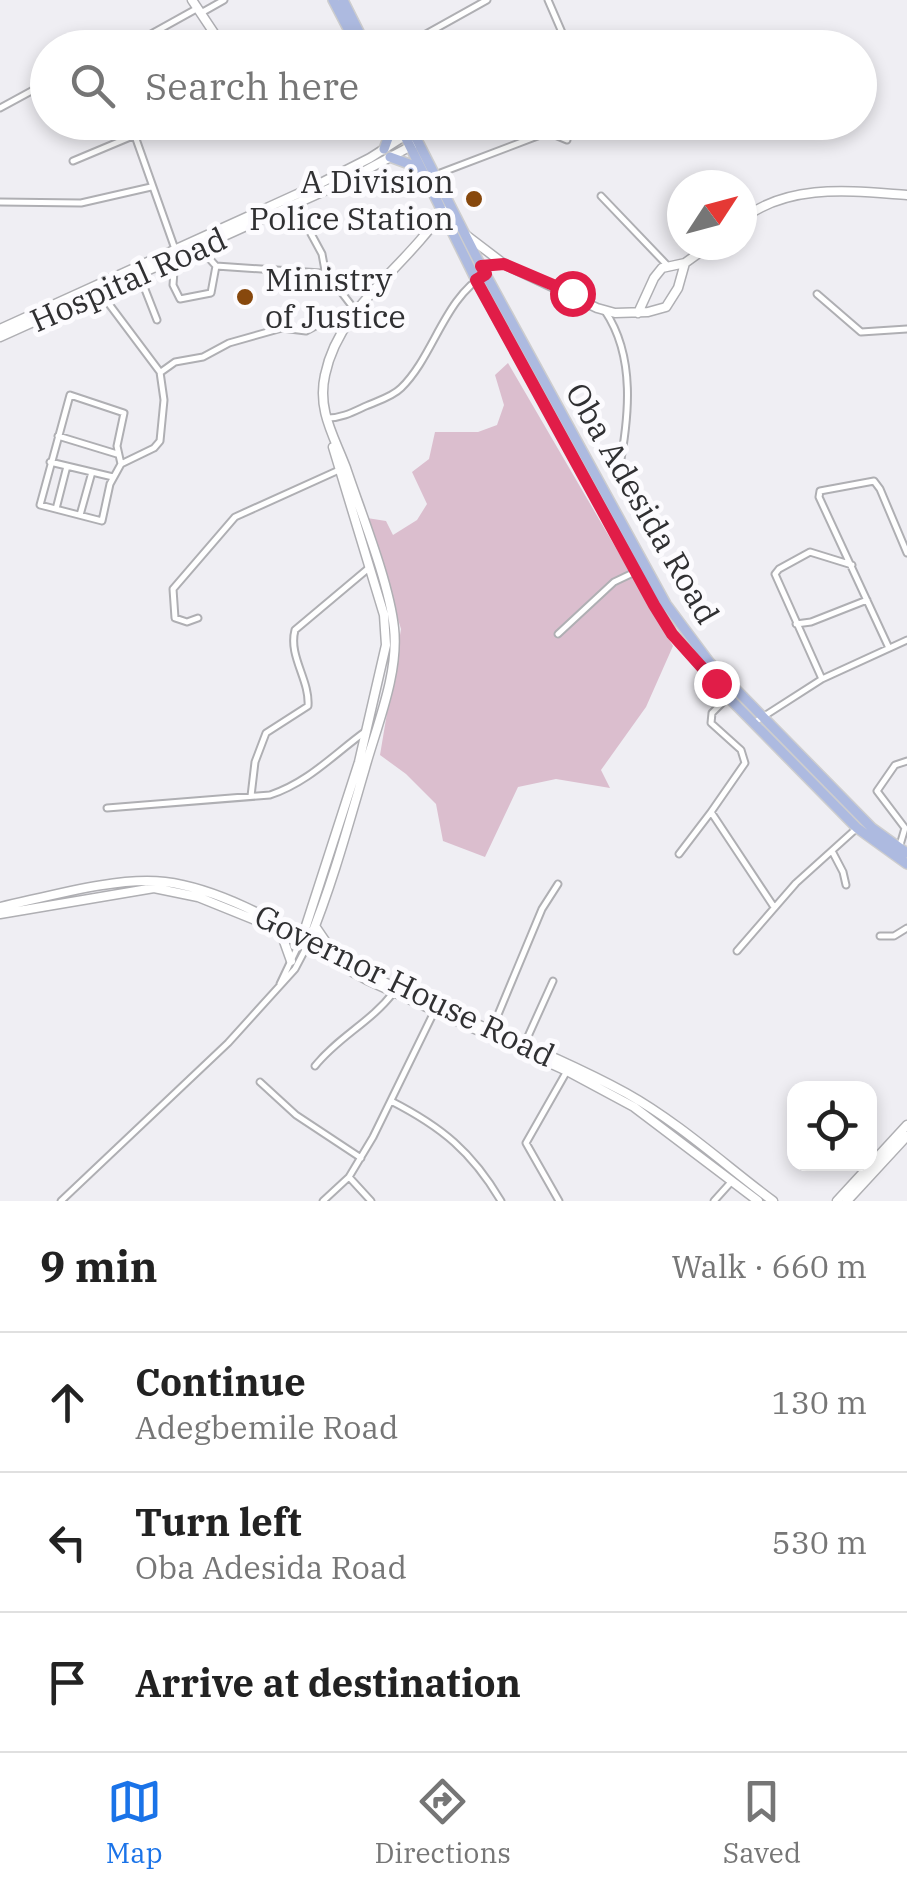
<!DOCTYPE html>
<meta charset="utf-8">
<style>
:root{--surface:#fff;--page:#f6f6f6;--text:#222;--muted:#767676;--line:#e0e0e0;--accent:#1a73e8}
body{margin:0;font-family:"IBM Plex Serif",serif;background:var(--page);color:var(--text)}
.controls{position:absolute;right:30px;bottom:30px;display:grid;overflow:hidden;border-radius:20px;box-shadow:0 5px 15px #0003}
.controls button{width:90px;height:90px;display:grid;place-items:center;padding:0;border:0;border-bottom:2px solid var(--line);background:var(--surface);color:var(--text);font:50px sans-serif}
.compass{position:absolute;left:667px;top:170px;width:90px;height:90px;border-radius:50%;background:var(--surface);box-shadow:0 5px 15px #0003;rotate:54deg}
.stop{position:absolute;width:30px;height:30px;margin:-22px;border:8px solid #e11d48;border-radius:50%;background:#fff}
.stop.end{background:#e11d48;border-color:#fff;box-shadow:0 2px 10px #0008}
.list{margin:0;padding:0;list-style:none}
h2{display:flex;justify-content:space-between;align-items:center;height:130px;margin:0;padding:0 40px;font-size:42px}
h2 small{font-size:32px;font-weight:400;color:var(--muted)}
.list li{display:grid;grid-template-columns:65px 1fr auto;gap:30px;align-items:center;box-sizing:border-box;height:140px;padding:0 40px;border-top:2px solid var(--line)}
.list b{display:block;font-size:38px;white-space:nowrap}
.list p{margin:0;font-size:32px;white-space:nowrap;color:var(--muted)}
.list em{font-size:32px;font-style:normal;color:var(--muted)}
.icon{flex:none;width:55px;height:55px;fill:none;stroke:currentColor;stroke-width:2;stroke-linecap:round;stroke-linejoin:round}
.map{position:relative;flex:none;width:907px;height:1201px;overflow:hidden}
.search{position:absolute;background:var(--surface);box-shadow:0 5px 15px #0003;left:30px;right:30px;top:30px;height:110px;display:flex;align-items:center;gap:25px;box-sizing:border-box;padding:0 35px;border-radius:55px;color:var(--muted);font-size:38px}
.sheet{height:550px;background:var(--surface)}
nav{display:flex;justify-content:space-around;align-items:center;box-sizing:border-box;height:140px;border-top:2px solid var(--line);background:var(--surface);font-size:28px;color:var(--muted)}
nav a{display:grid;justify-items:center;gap:5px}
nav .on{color:var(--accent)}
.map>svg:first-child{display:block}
.green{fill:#dbbece}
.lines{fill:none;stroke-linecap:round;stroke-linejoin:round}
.street-casing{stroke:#afafb3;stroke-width:9}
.secondary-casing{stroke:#afafb3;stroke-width:11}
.primary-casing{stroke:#cdcdce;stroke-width:12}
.street{stroke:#fff;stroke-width:5}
.secondary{stroke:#fff;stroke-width:8}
.primary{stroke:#adbae0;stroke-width:9}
.route{stroke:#e11d48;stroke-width:12}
.poi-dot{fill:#87480d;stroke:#fcfbfe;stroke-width:4}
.labels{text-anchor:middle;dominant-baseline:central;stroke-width:10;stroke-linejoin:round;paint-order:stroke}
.poi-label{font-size:32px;fill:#303032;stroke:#fcfbfe;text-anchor:end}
.street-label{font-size:32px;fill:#303032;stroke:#fcfbfe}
</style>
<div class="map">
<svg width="907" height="1201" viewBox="0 0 907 1201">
<rect width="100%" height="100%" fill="#efeef3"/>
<path class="green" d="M508,363L673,646L646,707L601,770L610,788L556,779L518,787L485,857L443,841L436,804L406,774L380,755L401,629L367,518L386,521L393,535L417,520L427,504L412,472L429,459L435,432H478L497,425L504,405L495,375Z"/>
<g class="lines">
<g class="street-casing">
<path id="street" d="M201,13L224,0
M126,48L198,8
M401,48L487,0
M547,48L562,41L564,37L548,0
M0,108L48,82
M130,122L175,249
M73,161L135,135
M435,175L548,132L567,140
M601,196L667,265
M0,202L81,203L151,187
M303,219L322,254L326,276
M216,266L321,273L332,280L355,310
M174,271L173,285L180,299L211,293L216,266L208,257L206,244
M139,274L157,320
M100,292L160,372L164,400L160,441L154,448L121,464L110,484L102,521L40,505L70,395L124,413L117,446L121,464
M817,294L861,332L907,329
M605,311C636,357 629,418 619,470
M161,372L175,362L203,357L229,343L282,328L306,331L340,313L351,316
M328,418C342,418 353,412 366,406C377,401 392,397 401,388C434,356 444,298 486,274
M58,436L117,454
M50,462L113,477
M56,509L67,466
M80,515L92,472
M198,618L187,622L175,618L173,589L235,517L339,470
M796,624L811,622L867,600
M558,634L614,582L635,572
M889,648L819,497L820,491L874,481L880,489L907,553
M822,679L775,574L779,569L810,552L852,565
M728,697L712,713L711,723L741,750L745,763L711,812L774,907
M755,722L822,679L907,640
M251,796L255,762L266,733L308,706C310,680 288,656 295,630L370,567
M107,808L270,795C309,782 334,754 366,731
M900,845L905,828L877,791L895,765L907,761
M832,851L843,872L846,885
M679,854L711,812
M880,936H894L907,928
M737,951L796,883L857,828
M280,984L299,944
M492,1029L542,909L558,884
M525,1043L553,981
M315,1066C338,1037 371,1022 393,993
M260,1082L296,1115L361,1158
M391,1101C442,1127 472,1152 501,1201
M61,1201L228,1043L295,969L306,948
M323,1201L349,1177
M371,1201L349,1177L373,1137L436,1008
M559,1201L526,1143L567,1071
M714,1201L732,1181"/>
</g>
<g class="secondary-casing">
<path id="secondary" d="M192,0L224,48
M742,219C791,183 850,191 907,195
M466,235L504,264L597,308L615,313L648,312L666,307L678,288L685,263
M638,313L654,278L662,268L685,263L710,245
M0,329L315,186L370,158L406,135
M0,337L342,183L413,145
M0,907C47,897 118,876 165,882C230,890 295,934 351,965C440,1013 537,1045 626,1093C678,1122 725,1165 773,1201
M0,914L154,888L198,897L260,922L367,980L567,1071L634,1107L758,1201
M315,926L332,951
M281,933L291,961
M302,938L359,762L386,645L384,615L333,447
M309,941C332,885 348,826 365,768C377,725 399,673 394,628C389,582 361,513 346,468C334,436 317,410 325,375C339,306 408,266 443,210
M837,1201L907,1125
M847,1201L907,1136"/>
</g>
<g class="primary-casing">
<path id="primary" d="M333,0L358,48
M343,0L367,48
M398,122L476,280L672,633L728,697L857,828L907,864
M408,122L481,266L666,604L710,663L872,828L907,853
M384,149L394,122
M390,157L420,168"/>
</g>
<use href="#street" class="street"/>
<use href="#secondary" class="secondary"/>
<use href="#primary" class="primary"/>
</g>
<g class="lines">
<path class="route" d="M572,293L504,264L481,266L486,274L476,280L654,605L672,634L716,683"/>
</g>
<g class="poi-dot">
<circle cx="474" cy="199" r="10"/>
<circle cx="245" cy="297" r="10"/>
</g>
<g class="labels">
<g class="poi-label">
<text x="454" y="181">A Division<tspan x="454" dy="37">Police Station</tspan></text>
<text x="265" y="279" text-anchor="start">Ministry<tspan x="265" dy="37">of Justice</tspan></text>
</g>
<g class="street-label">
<text transform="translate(128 279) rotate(-24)">Hospital Road</text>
<text transform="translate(643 503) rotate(60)">Oba Adesida Road</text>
<text transform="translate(405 985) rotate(26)">Governor House Road</text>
</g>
</g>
</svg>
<div class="controls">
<button><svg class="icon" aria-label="locate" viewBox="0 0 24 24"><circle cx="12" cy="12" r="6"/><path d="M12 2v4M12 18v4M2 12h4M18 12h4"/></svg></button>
</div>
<svg class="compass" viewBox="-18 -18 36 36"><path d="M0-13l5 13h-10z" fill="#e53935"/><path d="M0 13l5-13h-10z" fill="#767676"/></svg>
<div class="stop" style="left:572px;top:293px"></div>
<div class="stop end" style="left:716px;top:683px"></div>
<div class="search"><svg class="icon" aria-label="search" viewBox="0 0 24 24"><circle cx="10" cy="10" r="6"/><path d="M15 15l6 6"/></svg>Search here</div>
</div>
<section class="sheet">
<h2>9 min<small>Walk · 660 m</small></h2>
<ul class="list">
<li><svg class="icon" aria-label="ahead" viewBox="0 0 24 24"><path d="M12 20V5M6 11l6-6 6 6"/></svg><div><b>Continue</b><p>Adegbemile Road</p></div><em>130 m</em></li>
<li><svg class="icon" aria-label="left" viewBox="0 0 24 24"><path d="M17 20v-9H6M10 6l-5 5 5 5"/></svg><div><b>Turn left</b><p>Oba Adesida Road</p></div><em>530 m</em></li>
<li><svg class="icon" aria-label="arrive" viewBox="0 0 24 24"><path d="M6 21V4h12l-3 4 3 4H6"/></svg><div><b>Arrive at destination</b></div></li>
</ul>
</section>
<nav>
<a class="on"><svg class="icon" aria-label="map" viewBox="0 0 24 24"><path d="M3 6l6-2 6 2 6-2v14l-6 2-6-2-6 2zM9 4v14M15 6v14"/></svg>Map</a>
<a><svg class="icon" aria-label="directions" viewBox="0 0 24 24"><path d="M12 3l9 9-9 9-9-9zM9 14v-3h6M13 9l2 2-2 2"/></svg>Directions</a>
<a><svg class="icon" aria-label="saved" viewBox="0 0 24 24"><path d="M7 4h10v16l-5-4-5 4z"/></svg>Saved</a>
</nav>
